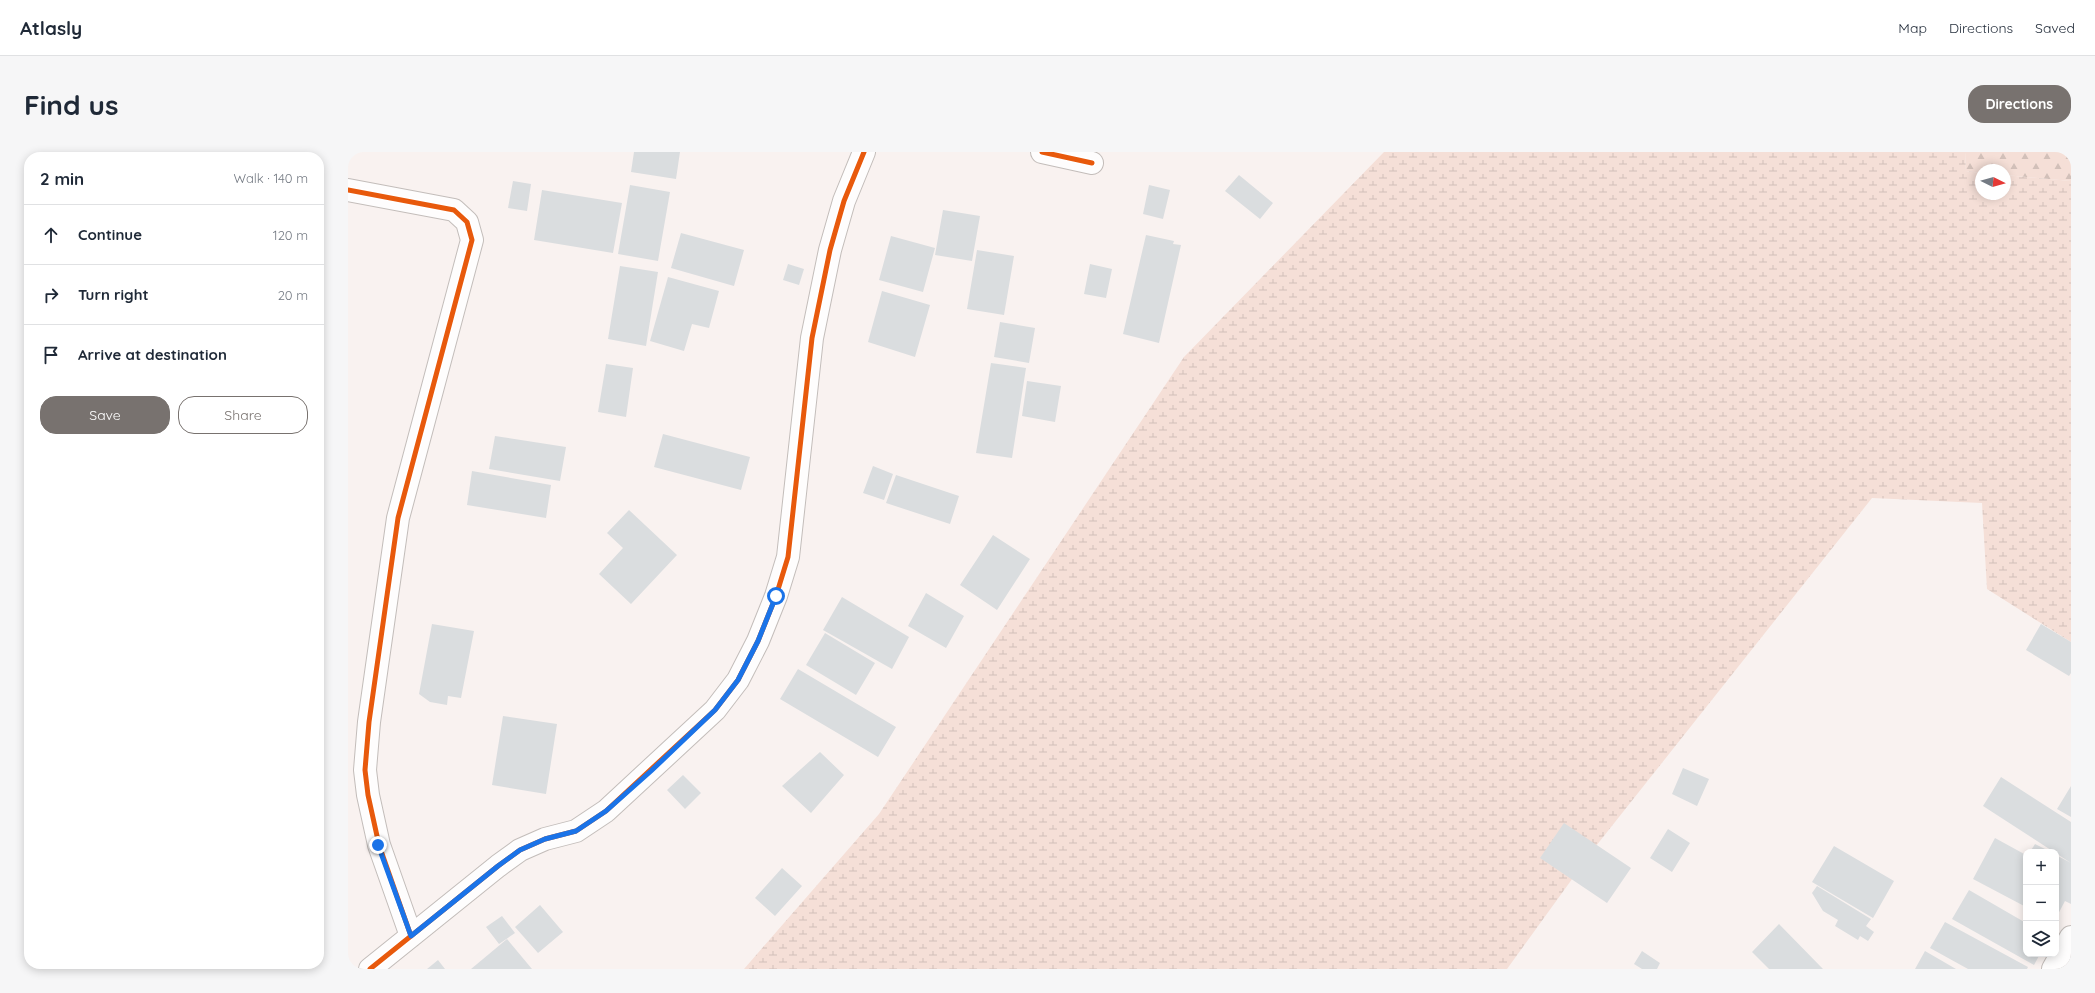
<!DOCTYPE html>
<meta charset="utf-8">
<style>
:root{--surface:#fff;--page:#f6f6f7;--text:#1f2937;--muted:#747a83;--line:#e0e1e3;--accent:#78726f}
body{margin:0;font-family:Quicksand,sans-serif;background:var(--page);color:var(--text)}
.controls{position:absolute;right:12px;bottom:12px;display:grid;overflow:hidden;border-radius:8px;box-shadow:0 2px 10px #0003}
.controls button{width:36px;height:36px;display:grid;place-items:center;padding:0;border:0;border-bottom:1px solid var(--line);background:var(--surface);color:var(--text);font:20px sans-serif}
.compass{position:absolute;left:1627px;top:12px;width:36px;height:36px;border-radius:50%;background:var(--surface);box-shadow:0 2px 10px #0003;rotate:95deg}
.stop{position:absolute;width:12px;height:12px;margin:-9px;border:3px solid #1a73e8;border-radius:50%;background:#fff}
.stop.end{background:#1a73e8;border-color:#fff;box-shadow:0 1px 4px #0008}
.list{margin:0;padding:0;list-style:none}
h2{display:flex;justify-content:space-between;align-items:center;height:52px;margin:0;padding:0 16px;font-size:17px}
h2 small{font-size:13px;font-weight:400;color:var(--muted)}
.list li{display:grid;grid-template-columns:26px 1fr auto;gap:12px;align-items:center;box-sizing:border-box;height:60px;padding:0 16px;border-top:1px solid var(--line)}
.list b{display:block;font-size:15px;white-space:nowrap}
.list em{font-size:13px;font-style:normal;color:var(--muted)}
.actions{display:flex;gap:8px;padding:12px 16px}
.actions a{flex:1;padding:9px 0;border:1px solid var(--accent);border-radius:16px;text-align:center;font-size:14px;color:var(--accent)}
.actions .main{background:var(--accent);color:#fff}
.icon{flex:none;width:22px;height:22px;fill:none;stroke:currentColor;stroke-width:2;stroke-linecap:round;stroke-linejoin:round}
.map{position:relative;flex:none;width:1723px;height:817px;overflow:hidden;border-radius:16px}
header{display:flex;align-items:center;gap:24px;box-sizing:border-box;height:56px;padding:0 20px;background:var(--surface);border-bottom:1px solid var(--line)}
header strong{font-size:19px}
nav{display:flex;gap:22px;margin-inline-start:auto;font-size:14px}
.intro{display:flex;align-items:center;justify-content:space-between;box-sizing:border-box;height:96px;padding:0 24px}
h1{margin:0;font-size:28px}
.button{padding:10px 18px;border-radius:16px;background:var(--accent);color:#fff;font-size:14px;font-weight:700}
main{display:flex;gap:24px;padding:0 24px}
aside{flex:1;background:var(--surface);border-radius:16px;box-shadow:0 2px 10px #0003}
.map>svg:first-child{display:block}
.forest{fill:url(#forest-firs)}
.wetland{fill:url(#wetland-marsh)}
.building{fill:#dadddf}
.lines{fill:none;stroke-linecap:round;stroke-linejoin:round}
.minor-casing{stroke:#c3bdba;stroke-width:24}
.minor{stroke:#fefdfd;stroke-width:22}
.cycleway-casing{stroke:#fff;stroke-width:8}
.cycleway{stroke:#e8590c;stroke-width:5}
.route{stroke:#1a73e8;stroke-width:5}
</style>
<header>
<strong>Atlasly</strong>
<nav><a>Map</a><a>Directions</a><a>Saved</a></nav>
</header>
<div class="intro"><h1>Find us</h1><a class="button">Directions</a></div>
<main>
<aside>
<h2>2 min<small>Walk · 140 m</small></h2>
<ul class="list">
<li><svg class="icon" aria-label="ahead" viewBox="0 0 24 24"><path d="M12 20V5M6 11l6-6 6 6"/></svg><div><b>Continue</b></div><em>120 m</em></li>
<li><svg class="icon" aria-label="right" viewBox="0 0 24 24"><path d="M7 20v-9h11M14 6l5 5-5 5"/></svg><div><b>Turn right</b></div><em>20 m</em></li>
<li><svg class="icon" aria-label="arrive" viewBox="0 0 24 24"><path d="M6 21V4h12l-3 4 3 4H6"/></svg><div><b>Arrive at destination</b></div></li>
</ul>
<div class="actions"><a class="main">Save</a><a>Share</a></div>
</aside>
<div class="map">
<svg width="1723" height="817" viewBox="0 0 1723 817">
<defs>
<pattern id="forest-firs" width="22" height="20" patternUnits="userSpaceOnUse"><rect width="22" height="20" fill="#f5dfd7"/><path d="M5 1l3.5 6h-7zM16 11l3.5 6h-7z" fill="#d2c0b9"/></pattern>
<pattern id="wetland-marsh" width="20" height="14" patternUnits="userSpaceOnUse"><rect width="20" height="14" fill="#f5dfd7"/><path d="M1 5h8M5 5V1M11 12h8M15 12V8" fill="none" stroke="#d2c0b9"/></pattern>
</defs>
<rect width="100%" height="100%" fill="#f9f2f0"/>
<path class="forest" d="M1617,0H1723V29L1657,23V18H1633V21L1618,19Z"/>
<path class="wetland" d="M1036,0H1617L1618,19L1633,21V42H1657V23L1723,29V490L1639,437L1634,351L1524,346L1248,694L1159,817H396L531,662L836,205Z"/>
<path class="building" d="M286,0H332L328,27L283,20Z
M891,23L925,51L912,67L877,39Z
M165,29L183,32L179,59L160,56Z
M282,33L322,40L310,109L270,102Z
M801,33L822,38L815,67L795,62Z
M194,38L274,51L265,101L186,88Z
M595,58L632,64L624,109L587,103Z
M333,81L396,98L386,134L323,116Z
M798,83L826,89L825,92L833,93L811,191L775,182Z
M543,84L587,96L575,140L531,128Z
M629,98L666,104L656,163L619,157Z
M440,112L456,117L451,133L435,128Z
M742,112L764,117L758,146L736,142Z
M272,114L310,120L298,194L260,187Z
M320,125L371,139L361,176L344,172L336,199L302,189Z
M534,139L582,153L567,205L520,190Z
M652,170L687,176L681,211L646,205Z
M643,211L678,216L664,306L628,301Z
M258,212L285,216L278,265L250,260Z
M679,229L713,234L707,270L674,264Z
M315,282L402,305L393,338L306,315Z
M147,284L218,295L212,329L141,317Z
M525,314L545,322L536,348L515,341Z
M124,319L203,333L198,366L119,353Z
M548,323L611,344L602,372L538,351Z
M281,358L329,403L283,452L251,422L275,396L259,381Z
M645,383L682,407L649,458L612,433Z
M578,441L616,464L598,496L560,474Z
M494,445L561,485L544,517L475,478Z
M84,472L126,479L113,546L100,544L99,553L82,550L71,542Z
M1693,472L1723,490V521L1721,524L1678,498Z
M477,481L527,511L508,543L458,513Z
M450,517L548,575L530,605L432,547Z
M155,564L209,572L198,642L144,633Z
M472,600L496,623L463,661L434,634Z
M1335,616L1361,627L1349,654L1324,642Z
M335,623L353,641L337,657L319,638Z
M1653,625L1723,670V711L1635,654Z
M1723,634V665L1709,657Z
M1216,671L1283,716L1259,751L1192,706Z
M1320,677L1342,691L1324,720L1302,706Z
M1647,686L1678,703V755L1625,727Z
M1687,692L1703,700H1682Z
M1486,694L1546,729L1525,766L1464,730Z
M1708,703L1723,711V752L1717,749L1708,766Z
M434,716L454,734L427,764L407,746Z
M1469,734L1523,767L1518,774L1526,780L1520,789L1512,784L1510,788L1487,774L1490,768L1475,759L1464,741Z
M1621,738L1678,771V802H1692L1686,813L1604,767Z
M192,753L215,780L190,801L167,775Z
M154,764L167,781L151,792L138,775Z
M1597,770L1680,815L1679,817H1620L1582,796Z
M1431,772L1475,817H1421L1404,800Z
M159,787L184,817H123Z
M1294,799L1312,811L1309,817H1294L1286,812Z
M1577,799L1608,817H1567Z
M90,808L97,817H79Z"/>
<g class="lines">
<g class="minor-casing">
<path id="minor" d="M694,0L744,11
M0,38L106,58L119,70L124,88L50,366L21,570L17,618L20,643L31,693L63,784
M22,817L150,714L172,698L197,687L228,679L258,659L367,558L390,528L410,489L428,444L440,405L464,186L482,98L496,49L516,0
M1705,817L1723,785"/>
</g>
<use href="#minor" class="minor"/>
<g class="cycleway-casing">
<path id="cycleway" d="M694,0L744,11
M0,38L106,58L119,70L124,88L50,366L21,570L17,618L20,643L31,693L63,784
M22,817L150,714L172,698L197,687L228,679L258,659L367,558L390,528L410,489L428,444L440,405L464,186L482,98L496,49L516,0"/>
</g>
<use href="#cycleway" class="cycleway"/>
</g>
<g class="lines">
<path class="route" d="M30,693L63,784L150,714L172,698L197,687L228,679L258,659L303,619L367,558L390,528L410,489L428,444"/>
</g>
</svg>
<div class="controls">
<button>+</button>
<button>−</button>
<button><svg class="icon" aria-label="layers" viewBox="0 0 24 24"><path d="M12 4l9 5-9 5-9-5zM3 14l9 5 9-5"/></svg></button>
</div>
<svg class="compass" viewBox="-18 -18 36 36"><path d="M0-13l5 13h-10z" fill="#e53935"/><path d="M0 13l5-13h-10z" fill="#747a83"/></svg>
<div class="stop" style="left:428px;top:444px"></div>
<div class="stop end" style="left:30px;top:693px"></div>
</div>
</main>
